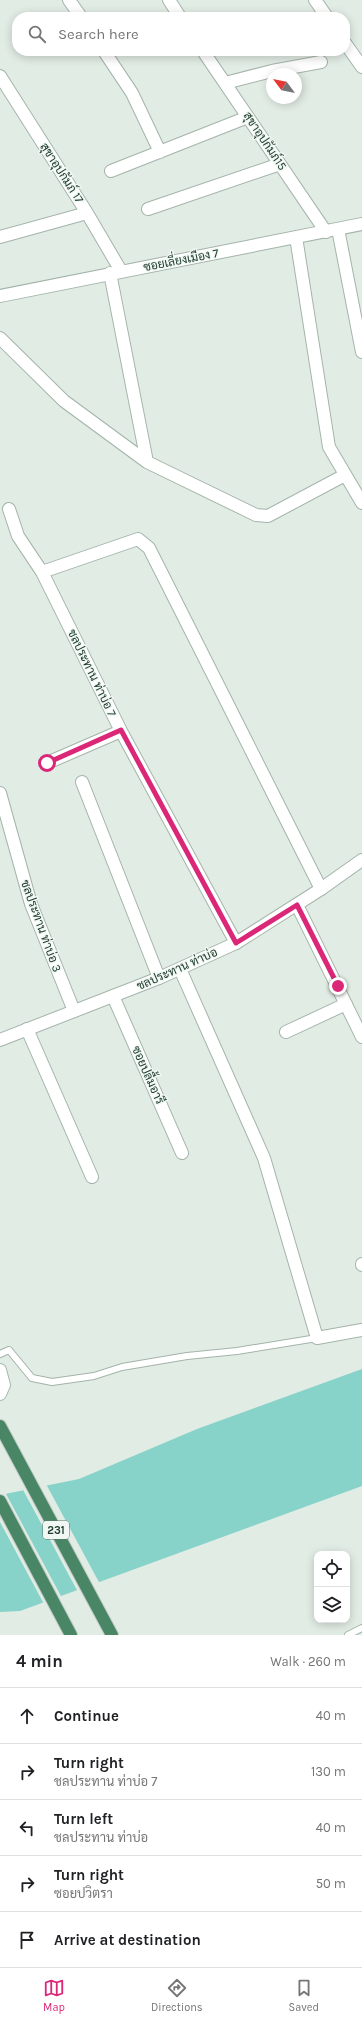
<!DOCTYPE html>
<meta charset="utf-8">
<style>
:root{--surface:#fff;--page:#f2f2f2;--text:#202124;--muted:#757577;--line:#e0e0e0;--accent:#db2777}
body{margin:0;font-family:Karla,Sarabun,sans-serif;background:var(--page);color:var(--text)}
.controls{position:absolute;right:12px;bottom:12px;display:grid;overflow:hidden;border-radius:8px;box-shadow:0 2px 10px #0003}
.controls button{width:36px;height:36px;display:grid;place-items:center;padding:0;border:0;border-bottom:1px solid var(--line);background:var(--surface);color:var(--text);font:20px sans-serif}
.compass{position:absolute;left:266px;top:68px;width:36px;height:36px;border-radius:50%;background:var(--surface);box-shadow:0 2px 10px #0003;rotate:302deg}
.stop{position:absolute;width:12px;height:12px;margin:-9px;border:3px solid #db2777;border-radius:50%;background:#fff}
.stop.end{background:#db2777;border-color:#fff;box-shadow:0 1px 4px #0008}
.list{margin:0;padding:0;list-style:none}
h2{display:flex;justify-content:space-between;align-items:center;height:52px;margin:0;padding:0 16px;font-size:17px}
h2 small{font-size:13px;font-weight:400;color:var(--muted)}
.list li{display:grid;grid-template-columns:26px 1fr auto;gap:12px;align-items:center;box-sizing:border-box;height:56px;padding:0 16px;border-top:1px solid var(--line)}
.list b{display:block;font-size:15px;white-space:nowrap}
.list p{margin:0;font-size:13px;white-space:nowrap;color:var(--muted)}
.list em{font-size:13px;font-style:normal;color:var(--muted)}
.icon{flex:none;width:22px;height:22px;fill:none;stroke:currentColor;stroke-width:2;stroke-linecap:round;stroke-linejoin:round}
.map{position:relative;flex:none;width:362px;height:1635px;overflow:hidden}
.search{position:absolute;background:var(--surface);box-shadow:0 2px 10px #0003;left:12px;right:12px;top:12px;height:44px;display:flex;align-items:center;gap:10px;box-sizing:border-box;padding:0 14px;border-radius:16px;color:var(--muted);font-size:15px}
.sheet{height:332px;background:var(--surface)}
nav{display:flex;justify-content:space-around;align-items:center;box-sizing:border-box;height:56px;border-top:1px solid var(--line);background:var(--surface);font-size:11px;color:var(--muted)}
nav a{display:grid;justify-items:center;gap:2px}
nav .on{color:var(--accent)}
.map>svg:first-child{display:block}
.water{fill:#87d2c9}
.pier{fill:#e1ece4}
.lines{fill:none;stroke-linecap:round;stroke-linejoin:round}
.service-casing{stroke:#a4b4aa;stroke-width:8}
.minor-casing{stroke:#a4b4aa;stroke-width:14}
.tertiary-casing{stroke:#a4b4aa;stroke-width:14}
.secondary-casing{stroke:#a2bbab;stroke-width:14}
.trunk-casing{stroke:#c1c9c4;stroke-width:14}
.service{stroke:#fff;stroke-width:6}
.minor{stroke:#fff;stroke-width:12}
.tertiary{stroke:#fff;stroke-width:12}
.secondary{stroke:#fff;stroke-width:12}
.trunk{stroke:#488666;stroke-width:12}
.route{stroke:#db2777;stroke-width:5}
.labels{text-anchor:middle;dominant-baseline:central;stroke-width:3;stroke-linejoin:round;paint-order:stroke}
.shield{fill:#f1f8f3;stroke:#5f7569;stroke-width:1}
.shield-label{font-size:11px;font-weight:bold;fill:#213d2e}
.street-label{font-size:12px;fill:#213d2e;stroke:#f1f8f3}
</style>
<div class="map">
<svg width="362" height="1635" viewBox="0 0 362 1635">
<rect width="100%" height="100%" fill="#e1ece4"/>
<path class="water" d="M362,1369V1486L20,1611L0,1612V1495L79,1479L197,1429Z"/>
<path class="pier" d="M46,1484L100,1584L78,1592L22,1488Z
M5,1492L62,1598L44,1604L0,1522V1493Z"/>
<g class="lines">
<g class="service-casing">
<path id="service" d="M0,1354L9,1350L32,1378L52,1382L94,1376L122,1367L187,1356L237,1351L317,1338
M348,1635L362,1628"/>
</g>
<g class="minor-casing">
<path id="minor" d="M69,0L81,17
M169,0L180,17
M315,0L327,17
M345,43L362,67
M104,51L132,93L160,152
M203,51L326,232
M0,76L87,213L121,271
M225,83L272,71L321,62
M111,171L248,117
M148,209L280,164
M338,229L362,352
M0,237L87,213
M296,237L329,447L362,503
M110,273L147,462
M0,296L362,224
M0,338L64,401L147,462L256,515L268,516L345,475
M9,509L18,536L42,572L121,731L236,943
M42,572L138,539L149,548L321,889
M47,763L121,731
M82,782L159,978
M0,793L31,904L74,1011
M297,905L362,1037
M180,969L264,1158L317,1338L362,1330
M113,996L182,1153
M27,1029L92,1177
M286,1032L346,1004
M362,1264V1265"/>
</g>
<g class="tertiary-casing">
<path id="tertiary" d="M0,1040L159,978L236,943L321,889L362,860"/>
</g>
<g class="secondary-casing">
<path id="secondary" d="M0,1370L4,1385L0,1394"/>
</g>
<g class="trunk-casing">
<path id="trunk" d="M0,1426L112,1635
M0,1501L71,1635"/>
</g>
<use href="#service" class="service"/>
<use href="#minor" class="minor"/>
<use href="#tertiary" class="tertiary"/>
<use href="#secondary" class="secondary"/>
<use href="#trunk" class="trunk"/>
</g>
<g class="lines">
<path class="route" d="M47,763L121,730L236,943L297,905L338,986"/>
</g>
<g class="labels">
<rect class="shield" x="43" y="1521" width="26" height="18" rx="3"/>
<g class="shield-label">
<text x="56" y="1530">231</text>
</g>
<g class="street-label">
<text transform="translate(265 141) rotate(56)">สุขาอุปกัมภ์15</text>
<text transform="translate(62 173) rotate(57)">สุขาอุปกัมภ์ 17</text>
<text transform="translate(181 260) rotate(-11)">ซอยเลี่ยงเมือง 7</text>
<text transform="translate(92 673) rotate(64)">ชลประทาน ท่าบ่อ 7</text>
<text transform="translate(41 926) rotate(70)">ชลประทาน ท่าบ่อ 3</text>
<text transform="translate(177 969) rotate(-24)">ชลประทาน ท่าบ่อ</text>
<text transform="translate(148 1075) rotate(66)">ซอยปลื้มอารี</text>
</g>
</g>
</svg>
<div class="controls">
<button><svg class="icon" aria-label="locate" viewBox="0 0 24 24"><circle cx="12" cy="12" r="6"/><path d="M12 2v4M12 18v4M2 12h4M18 12h4"/></svg></button>
<button><svg class="icon" aria-label="layers" viewBox="0 0 24 24"><path d="M12 4l9 5-9 5-9-5zM3 14l9 5 9-5"/></svg></button>
</div>
<svg class="compass" viewBox="-18 -18 36 36"><path d="M0-13l5 13h-10z" fill="#e53935"/><path d="M0 13l5-13h-10z" fill="#757577"/></svg>
<div class="stop" style="left:47px;top:763px"></div>
<div class="stop end" style="left:338px;top:986px"></div>
<div class="search"><svg class="icon" aria-label="search" viewBox="0 0 24 24"><circle cx="10" cy="10" r="6"/><path d="M15 15l6 6"/></svg>Search here</div>
</div>
<section class="sheet">
<h2>4 min<small>Walk · 260 m</small></h2>
<ul class="list">
<li><svg class="icon" aria-label="ahead" viewBox="0 0 24 24"><path d="M12 20V5M6 11l6-6 6 6"/></svg><div><b>Continue</b></div><em>40 m</em></li>
<li><svg class="icon" aria-label="right" viewBox="0 0 24 24"><path d="M7 20v-9h11M14 6l5 5-5 5"/></svg><div><b>Turn right</b><p>ชลประทาน ท่าบ่อ 7</p></div><em>130 m</em></li>
<li><svg class="icon" aria-label="left" viewBox="0 0 24 24"><path d="M17 20v-9H6M10 6l-5 5 5 5"/></svg><div><b>Turn left</b><p>ชลประทาน ท่าบ่อ</p></div><em>40 m</em></li>
<li><svg class="icon" aria-label="right" viewBox="0 0 24 24"><path d="M7 20v-9h11M14 6l5 5-5 5"/></svg><div><b>Turn right</b><p>ซอยปวิตรา</p></div><em>50 m</em></li>
<li><svg class="icon" aria-label="arrive" viewBox="0 0 24 24"><path d="M6 21V4h12l-3 4 3 4H6"/></svg><div><b>Arrive at destination</b></div></li>
</ul>
</section>
<nav>
<a class="on"><svg class="icon" aria-label="map" viewBox="0 0 24 24"><path d="M3 6l6-2 6 2 6-2v14l-6 2-6-2-6 2zM9 4v14M15 6v14"/></svg>Map</a>
<a><svg class="icon" aria-label="directions" viewBox="0 0 24 24"><path d="M12 3l9 9-9 9-9-9zM9 14v-3h6M13 9l2 2-2 2"/></svg>Directions</a>
<a><svg class="icon" aria-label="saved" viewBox="0 0 24 24"><path d="M7 4h10v16l-5-4-5 4z"/></svg>Saved</a>
</nav>
